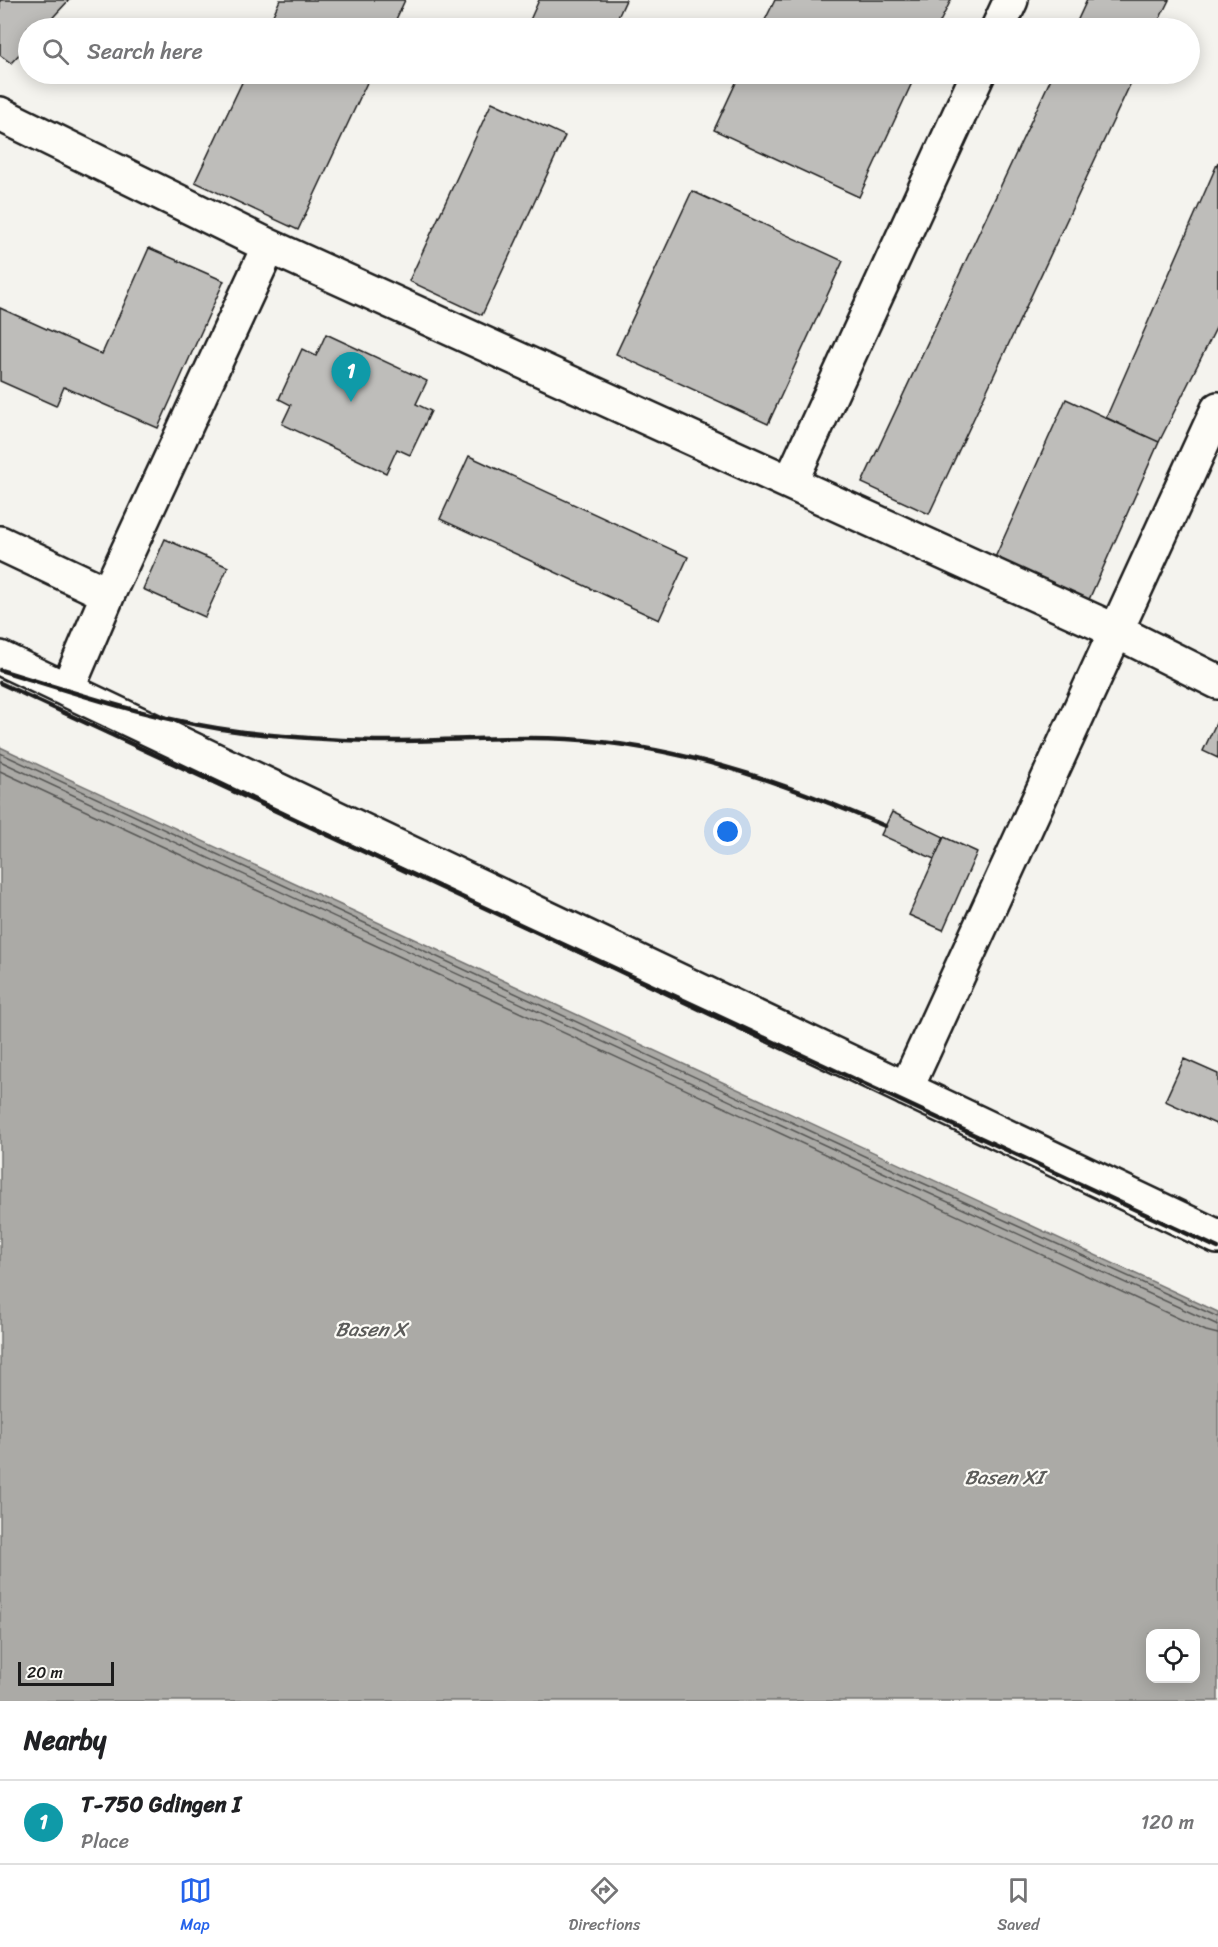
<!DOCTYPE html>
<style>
:root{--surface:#fff;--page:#f2f2f2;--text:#202124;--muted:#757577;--line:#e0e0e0;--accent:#2563eb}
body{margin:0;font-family:Sriracha,sans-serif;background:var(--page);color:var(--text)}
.controls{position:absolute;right:18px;bottom:18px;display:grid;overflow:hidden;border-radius:12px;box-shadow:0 3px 15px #0003}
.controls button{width:54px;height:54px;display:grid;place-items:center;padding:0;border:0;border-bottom:2px solid var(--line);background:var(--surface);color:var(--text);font:30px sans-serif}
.scale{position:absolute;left:18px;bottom:15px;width:96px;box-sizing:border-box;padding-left:6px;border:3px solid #1c1c1c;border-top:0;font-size:16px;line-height:21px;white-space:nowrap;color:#1c1c1c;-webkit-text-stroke:4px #fdfcf7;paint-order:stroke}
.you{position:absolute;left:728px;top:832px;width:21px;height:21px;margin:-15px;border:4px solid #fff;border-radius:50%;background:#1a73e8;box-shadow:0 0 0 9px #1a73e833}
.badge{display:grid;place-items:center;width:39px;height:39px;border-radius:50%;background:var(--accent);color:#fff;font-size:20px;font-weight:700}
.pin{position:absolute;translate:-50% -50px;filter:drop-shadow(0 2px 3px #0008)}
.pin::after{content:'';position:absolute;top:32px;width:21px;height:18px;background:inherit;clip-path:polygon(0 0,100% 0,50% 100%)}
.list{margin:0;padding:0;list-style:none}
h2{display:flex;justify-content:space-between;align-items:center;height:78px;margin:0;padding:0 24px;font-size:26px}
h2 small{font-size:20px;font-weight:400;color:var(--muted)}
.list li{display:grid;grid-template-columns:39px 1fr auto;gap:18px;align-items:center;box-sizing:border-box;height:84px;padding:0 24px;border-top:2px solid var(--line)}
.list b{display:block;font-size:22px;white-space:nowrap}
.list p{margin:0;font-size:20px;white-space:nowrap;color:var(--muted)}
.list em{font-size:20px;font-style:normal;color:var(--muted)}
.icon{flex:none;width:33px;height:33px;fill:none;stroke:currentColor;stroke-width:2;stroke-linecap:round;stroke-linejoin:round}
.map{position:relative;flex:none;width:1218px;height:1701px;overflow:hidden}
.search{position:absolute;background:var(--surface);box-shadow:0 3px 15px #0003;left:18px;right:18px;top:18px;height:66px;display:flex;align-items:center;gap:15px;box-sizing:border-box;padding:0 21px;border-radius:33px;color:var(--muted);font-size:22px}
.sheet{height:162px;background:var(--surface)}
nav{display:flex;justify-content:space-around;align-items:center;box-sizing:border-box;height:84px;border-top:2px solid var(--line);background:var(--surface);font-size:16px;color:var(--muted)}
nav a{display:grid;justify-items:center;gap:3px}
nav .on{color:var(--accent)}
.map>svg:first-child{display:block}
.water{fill:#abaaa6;stroke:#72716f;stroke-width:1.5;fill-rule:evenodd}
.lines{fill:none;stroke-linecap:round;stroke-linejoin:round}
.shore{stroke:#555553;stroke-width:1.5}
.building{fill:#bebdba;stroke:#1c1c1c;stroke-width:1.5}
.minor-casing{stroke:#1c1c1c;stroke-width:38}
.minor{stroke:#fdfcf7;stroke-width:33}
.rail{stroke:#1c1c1c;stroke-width:4.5}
.labels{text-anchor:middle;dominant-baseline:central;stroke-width:4.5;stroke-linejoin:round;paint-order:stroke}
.water-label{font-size:20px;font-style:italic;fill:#5c5c5a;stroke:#fdfcf7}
</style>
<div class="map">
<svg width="1218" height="1701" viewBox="0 0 1218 1701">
<rect width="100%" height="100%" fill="#f4f3ee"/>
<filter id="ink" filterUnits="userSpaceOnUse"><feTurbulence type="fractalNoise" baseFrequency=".0167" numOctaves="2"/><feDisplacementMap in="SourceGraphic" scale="12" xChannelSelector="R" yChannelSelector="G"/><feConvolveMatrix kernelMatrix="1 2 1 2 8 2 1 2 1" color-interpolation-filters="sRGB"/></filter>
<g filter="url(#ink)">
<path class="water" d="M0,747L1218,1312V1701H0ZM1150,1634H1196V1678H1150Z"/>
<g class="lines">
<path class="shore" d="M0,753L905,1175L1218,1317
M0,761L902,1181L1218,1325
M0,771L1206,1331L1218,1334"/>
</g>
<path class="building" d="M0,0H69L43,28H28V45L11,63L0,55Z
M280,0H405L392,28H267Z
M539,0H626L613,28H548L530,20Z
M775,0H951L937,28H761Z
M1087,0H1169L1155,28H1074Z
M246,74H371L298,230L195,182Z
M740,74H916L859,197L714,130Z
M1053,74H1135L929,514L862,483Z
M492,102L565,136L482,315L409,281Z
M1218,162V324L1159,442L1106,418Z
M692,191L843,261L768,424L616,354Z
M149,248L224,281L158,428L64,387L56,406L0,381V308L102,354Z
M326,334L427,381L416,404L431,411L410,455L397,449L386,473L282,424L291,405L279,399L302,349L316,356Z
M1066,399L1159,442L1087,604L993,562Z
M469,456L688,557L659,620L440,519Z
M165,539L228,567L205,617L143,589Z
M1218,719V758L1203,751Z
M892,812L944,837L934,859L881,835Z
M944,837L977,852L943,930L909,915Z
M1184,1059L1218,1074V1125L1165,1101Z"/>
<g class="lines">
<g class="minor-casing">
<path id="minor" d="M998,28L1011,0
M0,114L269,246L1116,631L1218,409
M791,481L978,74
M0,543L108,594L269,246
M0,658L1218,1237
M67,690L108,594
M906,1089L1116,631L1218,682"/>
</g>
<use href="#minor" class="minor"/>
<path class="rail" d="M0,670C79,694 160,722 243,732C286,737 331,740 375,741C451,742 526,733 602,742C702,753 794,787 885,826
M0,683L1218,1248"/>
</g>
</g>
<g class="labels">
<g class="water-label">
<text x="371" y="1329">Basen X</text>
<text x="1004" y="1477">Basen XI</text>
</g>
</g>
</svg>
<div class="controls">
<button><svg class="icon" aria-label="locate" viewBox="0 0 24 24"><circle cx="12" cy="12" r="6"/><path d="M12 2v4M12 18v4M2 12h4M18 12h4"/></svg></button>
</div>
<div class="scale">20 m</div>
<div class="you"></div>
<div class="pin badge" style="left:351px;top:402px;background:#0f9aa8">1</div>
<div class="search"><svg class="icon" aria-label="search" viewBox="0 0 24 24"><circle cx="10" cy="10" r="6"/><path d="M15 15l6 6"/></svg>Search here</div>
</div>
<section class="sheet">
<h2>Nearby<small></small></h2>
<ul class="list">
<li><span class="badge" style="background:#0f9aa8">1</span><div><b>T-750 Gdingen I</b><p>Place</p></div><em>120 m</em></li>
</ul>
</section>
<nav>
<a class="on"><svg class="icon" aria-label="map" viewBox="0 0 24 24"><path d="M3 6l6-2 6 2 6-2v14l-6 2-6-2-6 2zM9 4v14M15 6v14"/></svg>Map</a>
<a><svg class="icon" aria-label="directions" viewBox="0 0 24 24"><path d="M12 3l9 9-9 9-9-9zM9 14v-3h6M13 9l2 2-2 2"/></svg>Directions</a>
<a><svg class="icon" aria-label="saved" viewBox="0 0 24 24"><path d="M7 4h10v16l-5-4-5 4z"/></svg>Saved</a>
</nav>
